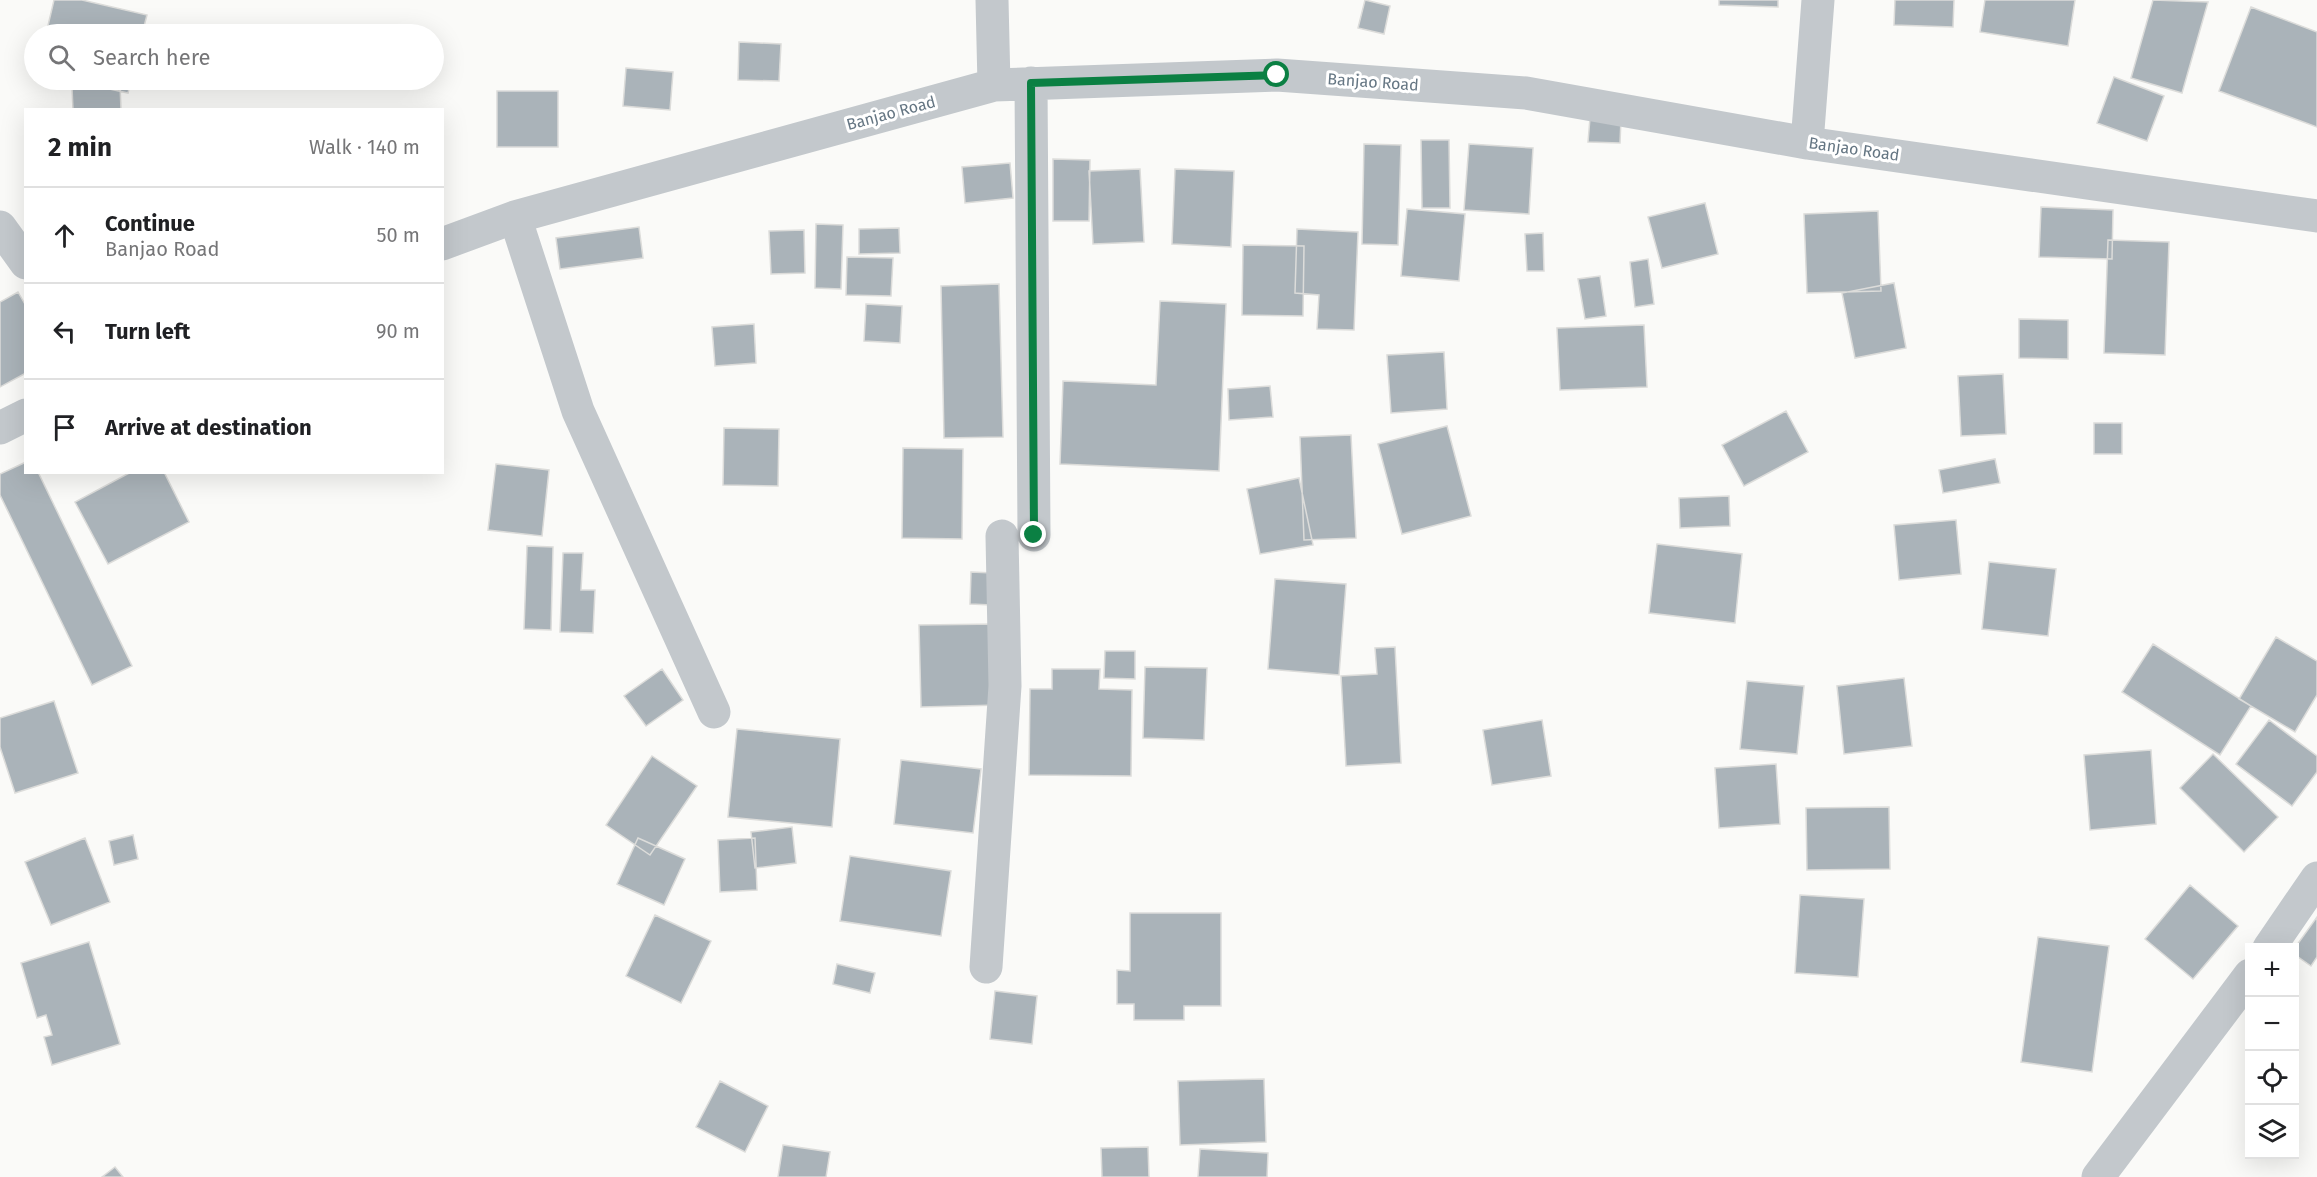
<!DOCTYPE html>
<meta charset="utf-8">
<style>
:root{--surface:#fff;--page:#f2f2f2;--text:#202124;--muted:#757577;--line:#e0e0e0}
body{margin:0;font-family:"Fira Sans",sans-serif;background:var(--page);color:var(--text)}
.controls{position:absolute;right:18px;bottom:18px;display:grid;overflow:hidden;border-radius:0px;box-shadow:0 6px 24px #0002}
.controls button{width:54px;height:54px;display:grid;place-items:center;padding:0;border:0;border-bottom:2px solid var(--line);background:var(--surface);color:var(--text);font:30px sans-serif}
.stop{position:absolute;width:18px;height:18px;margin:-14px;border:4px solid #0b8043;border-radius:50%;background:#fff}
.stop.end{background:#0b8043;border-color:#fff;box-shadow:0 2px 6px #0008}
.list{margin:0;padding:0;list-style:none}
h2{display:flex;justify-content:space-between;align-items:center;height:78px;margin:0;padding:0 24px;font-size:26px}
h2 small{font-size:20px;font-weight:400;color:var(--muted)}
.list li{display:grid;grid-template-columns:39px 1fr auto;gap:18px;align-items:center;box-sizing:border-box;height:96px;padding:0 24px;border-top:2px solid var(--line)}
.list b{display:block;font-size:22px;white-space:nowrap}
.list p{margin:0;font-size:20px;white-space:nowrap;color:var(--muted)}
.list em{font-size:20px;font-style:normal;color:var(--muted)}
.icon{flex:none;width:33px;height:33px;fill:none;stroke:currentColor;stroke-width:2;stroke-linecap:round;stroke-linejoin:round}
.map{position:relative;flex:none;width:2317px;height:1177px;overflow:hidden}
.search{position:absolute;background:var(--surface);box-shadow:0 6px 24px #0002;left:24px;top:24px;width:420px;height:66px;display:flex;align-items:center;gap:15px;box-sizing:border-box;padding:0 21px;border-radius:33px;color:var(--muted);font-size:22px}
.panel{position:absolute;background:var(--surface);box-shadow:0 6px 24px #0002;left:24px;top:108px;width:420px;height:366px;border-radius:0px}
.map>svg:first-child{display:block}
.building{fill:#aab3b9;stroke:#dcdcda;stroke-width:1.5}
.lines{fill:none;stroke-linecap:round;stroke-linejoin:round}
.minor{stroke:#c3c8cc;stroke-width:33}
.route{stroke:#0b8043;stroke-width:8}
.labels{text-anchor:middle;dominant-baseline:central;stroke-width:6;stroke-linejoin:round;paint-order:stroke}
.street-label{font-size:16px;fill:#657683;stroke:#fff}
</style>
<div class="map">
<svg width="2317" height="1177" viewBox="0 0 2317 1177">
<rect width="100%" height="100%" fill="#fafaf8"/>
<path class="building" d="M54,0H82L147,15L142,34H46Z
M1365,0L1390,6L1384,34L1358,28Z
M1719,0H1778V7L1719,5Z
M1895,0H1954L1953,27L1894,25Z
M1985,0H2075L2068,46L1980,32Z
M2153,0L2208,2L2182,93L2131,78Z
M2251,7L2317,32V127L2219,91Z
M739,42L781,44L779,81L738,80Z
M626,68L673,72L670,110L623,106Z
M2114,77L2164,96L2147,141L2097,123Z
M69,80H131L128,93Z
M120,85L121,110H73L72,87Z
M497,91H558V147H497Z
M1590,118L1621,119L1620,143L1588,142Z
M1421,140H1449L1450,208H1422Z
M1364,144L1401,145L1398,245L1362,244Z
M1469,144L1533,148L1529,214L1464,210Z
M1053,159L1090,160L1089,221H1053Z
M1010,163L1013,198L965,203L962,167Z
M1140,169L1144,242L1093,244L1089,171Z
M1175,169L1234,171L1231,247L1172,244Z
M1705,203L1718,254L1662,268L1648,217Z
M2041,207L2113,210L2112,259L2039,257Z
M1407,209L1465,214L1459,281L1401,276Z
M1878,211L1881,291L1807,293L1804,214Z
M816,224L843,225L841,289L815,288Z
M639,227L643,258L560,269L556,238Z
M899,228L900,253L859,254V229Z
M1297,229L1358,232L1354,330L1317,329L1319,295L1295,293Z
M804,230L805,273L771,274L769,231Z
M1543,233L1544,271H1527L1525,234Z
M2108,240L2169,242L2165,355L2104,353Z
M1243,245L1304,246L1303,316L1242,315Z
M847,257L893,258L891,296L846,295Z
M1648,259L1654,304L1635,307L1630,262Z
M1600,276L1606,316L1585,319L1578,279Z
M1894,283L1906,348L1855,358L1842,293Z
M999,284L1003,437L944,438L941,286Z
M18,292L26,306V373L0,387V302Z
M1160,301L1226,304L1219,471L1060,464L1063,381L1156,385Z
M866,304L902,306L900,343L864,341Z
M2019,319L2068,320V359L2019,358Z
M754,324L756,363L715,366L712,327Z
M1644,325L1647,387L1560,390L1557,328Z
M1444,352L1447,409L1391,413L1387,355Z
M2003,374L2006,434L1961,436L1958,376Z
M1270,386L1273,417L1229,420L1228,389Z
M1786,411L1808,452L1744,486L1722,445Z
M2094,423H2122V454H2094Z
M1447,426L1471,516L1402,534L1378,444Z
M724,428L779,429L778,486L723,485Z
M1351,435L1356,538L1304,540L1300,437Z
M903,448L963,449L962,539L902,538Z
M1995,459L2000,483L1943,493L1939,470Z
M26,462V472H38L132,666L92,685L0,495V474Z
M496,464L549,470L542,536L488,530Z
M131,472H164L189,522L108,564L75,502Z
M1299,478L1313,545L1260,554L1247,489Z
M1729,496L1730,526L1680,528L1679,498Z
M1956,520L1961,574L1899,580L1894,525Z
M1657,544L1742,554L1735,623L1649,613Z
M527,546L553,547L551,630L524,629Z
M563,553H583L581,590H595L593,633L560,632Z
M1989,562L2056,569L2048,636L1982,629Z
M971,572L993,573L992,605L970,604Z
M1275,579L1346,584L1339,675L1268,669Z
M998,624L999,705L921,707L919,625Z
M2276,637L2317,661V695L2295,732L2239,699Z
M2153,644L2251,706L2220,755L2122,692Z
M1395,647L1401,763L1346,766L1341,676L1377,674L1375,648Z
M1105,651H1135V679L1104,678Z
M1145,667L1207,668L1204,740L1143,738Z
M662,669L683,700L646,726L624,696Z
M1052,669H1100L1099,689L1132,690L1131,776L1029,775L1030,689H1052Z
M1904,678L1912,746L1844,754L1837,686Z
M1747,681L1804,686L1797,754L1740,749Z
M54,701L78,773L15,793L0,747V718Z
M1542,720L1551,776L1492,785L1483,730Z
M2269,720L2317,756V772L2292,806L2236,764Z
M737,729L840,739L832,827L728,817Z
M2151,750L2156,824L2090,830L2084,755Z
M2213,754L2278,817L2244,852L2180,788Z
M652,756L697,786L650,855L606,825Z
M901,760L981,769L973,833L894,824Z
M1776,764L1780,824L1719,828L1715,768Z
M1889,807L1890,869L1807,870L1806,808Z
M792,827L796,863L755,868L751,832Z
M133,835L138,859L114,865L109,841Z
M85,838L110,902L51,925L25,862Z
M638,838L685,859L664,905L617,884Z
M755,838L757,890L720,892L718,840Z
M850,856L951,871L941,936L840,921Z
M2190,885L2238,926L2193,979L2145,939Z
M1800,895L1864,899L1858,977L1795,973Z
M1130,913H1221V1006H1184V1020H1134V1004H1117V970L1130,971Z
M655,915L711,941L681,1003L626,976Z
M2317,917V957L2311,966L2294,954V949Z
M2038,937L2109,946L2092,1072L2021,1062Z
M89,942L120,1044L52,1065L44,1037L52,1035L46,1015L37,1018L21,963Z
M837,964L875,973L870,993L833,984Z
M995,991L1037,996L1032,1044L990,1039Z
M1264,1079L1266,1142L1180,1145L1178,1081Z
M720,1081L768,1106L745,1152L696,1127Z
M783,1145L830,1152L826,1177H778Z
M1148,1147L1149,1177H1102L1101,1148Z
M1200,1149L1268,1153L1267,1177H1198Z
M115,1167L123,1177H102Z"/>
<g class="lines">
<path class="minor" d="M992,0L994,85
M1031,83L1034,535
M1807,143L1818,0
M515,217L578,411L714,712
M0,227L26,263
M442,244L515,217L994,85L1277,75L1526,93L1807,143L2317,216
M0,428L26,415
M2269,948L2317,878
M986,967L1005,686L1002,536
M2098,1177L2250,975"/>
</g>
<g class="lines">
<path class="route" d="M1034,535L1031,83L1277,75"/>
</g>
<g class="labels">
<g class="street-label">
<text transform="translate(1373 82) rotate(4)">Banjao Road</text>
<text transform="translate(891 113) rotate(-15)">Banjao Road</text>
<text transform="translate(1854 149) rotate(8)">Banjao Road</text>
</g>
</g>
</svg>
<div class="controls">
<button>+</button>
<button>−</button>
<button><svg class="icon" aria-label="locate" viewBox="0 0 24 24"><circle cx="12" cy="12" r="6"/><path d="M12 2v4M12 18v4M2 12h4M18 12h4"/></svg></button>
<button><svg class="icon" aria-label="layers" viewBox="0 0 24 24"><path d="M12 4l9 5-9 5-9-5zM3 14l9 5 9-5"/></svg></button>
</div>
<div class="stop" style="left:1277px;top:75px"></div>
<div class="stop end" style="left:1034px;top:535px"></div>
<div class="search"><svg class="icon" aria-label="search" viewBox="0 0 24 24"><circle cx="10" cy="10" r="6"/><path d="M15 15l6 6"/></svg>Search here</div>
<section class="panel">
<h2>2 min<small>Walk · 140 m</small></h2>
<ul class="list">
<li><svg class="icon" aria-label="ahead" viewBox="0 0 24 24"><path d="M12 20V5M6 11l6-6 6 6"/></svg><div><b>Continue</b><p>Banjao Road</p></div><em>50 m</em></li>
<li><svg class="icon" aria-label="left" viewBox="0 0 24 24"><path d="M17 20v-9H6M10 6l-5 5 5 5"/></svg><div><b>Turn left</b></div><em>90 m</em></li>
<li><svg class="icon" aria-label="arrive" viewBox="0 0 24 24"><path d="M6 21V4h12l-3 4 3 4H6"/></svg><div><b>Arrive at destination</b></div></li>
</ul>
</section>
</div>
